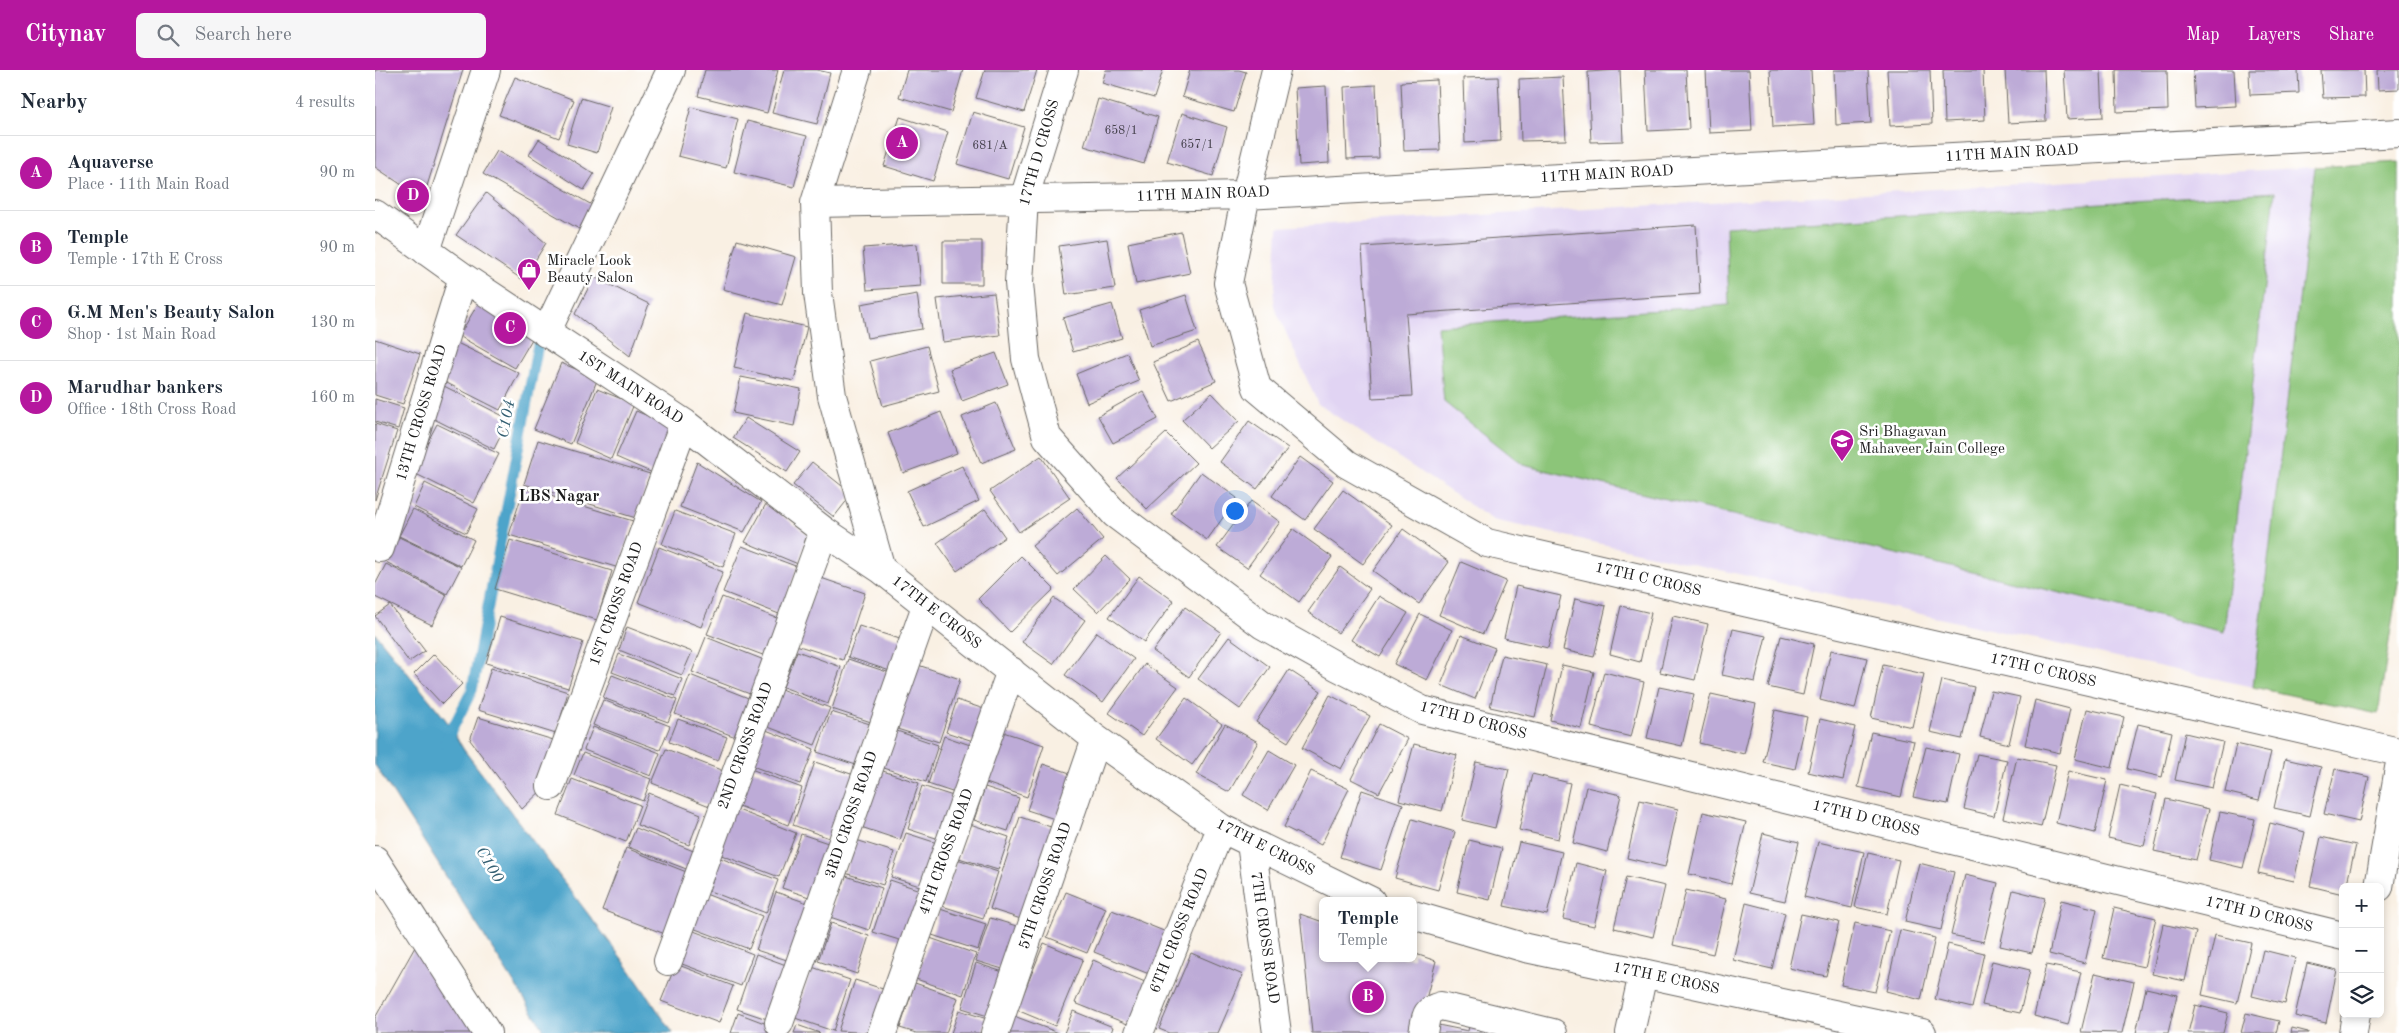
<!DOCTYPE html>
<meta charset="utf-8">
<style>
:root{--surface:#fff;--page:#f6f6f7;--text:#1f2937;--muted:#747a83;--line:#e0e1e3;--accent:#b5179e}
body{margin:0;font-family:"Old Standard TT",serif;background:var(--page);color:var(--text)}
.controls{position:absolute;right:15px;bottom:15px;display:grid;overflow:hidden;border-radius:8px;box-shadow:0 2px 8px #0003}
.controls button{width:45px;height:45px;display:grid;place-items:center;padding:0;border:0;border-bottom:1px solid var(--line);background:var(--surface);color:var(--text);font:25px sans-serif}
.you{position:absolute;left:859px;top:440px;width:18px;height:18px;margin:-12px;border:4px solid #fff;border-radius:50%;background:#1a73e8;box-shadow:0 0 0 8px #1a73e833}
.badge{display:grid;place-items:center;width:32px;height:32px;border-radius:50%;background:var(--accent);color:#fff;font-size:16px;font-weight:700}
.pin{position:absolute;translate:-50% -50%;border:2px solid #fff;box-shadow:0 1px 5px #0006}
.popup{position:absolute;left:944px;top:827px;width:98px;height:65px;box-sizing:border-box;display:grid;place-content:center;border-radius:8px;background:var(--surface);filter:drop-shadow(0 1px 4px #0005);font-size:16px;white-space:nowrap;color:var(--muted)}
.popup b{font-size:19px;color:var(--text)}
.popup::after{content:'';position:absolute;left:50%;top:100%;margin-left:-10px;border:10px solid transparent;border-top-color:var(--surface)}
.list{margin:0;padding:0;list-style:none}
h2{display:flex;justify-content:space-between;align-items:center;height:65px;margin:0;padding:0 20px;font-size:21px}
h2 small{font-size:16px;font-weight:400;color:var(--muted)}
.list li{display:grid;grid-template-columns:32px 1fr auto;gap:15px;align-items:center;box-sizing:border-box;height:75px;padding:0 20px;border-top:1px solid var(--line)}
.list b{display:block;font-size:19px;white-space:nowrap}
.list p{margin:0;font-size:16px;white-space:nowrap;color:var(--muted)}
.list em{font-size:16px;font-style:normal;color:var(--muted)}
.icon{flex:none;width:28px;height:28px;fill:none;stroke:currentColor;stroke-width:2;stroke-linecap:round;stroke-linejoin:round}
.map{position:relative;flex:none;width:2024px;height:963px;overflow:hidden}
header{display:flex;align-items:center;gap:30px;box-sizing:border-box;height:70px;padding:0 25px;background:var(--accent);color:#fff}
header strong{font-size:24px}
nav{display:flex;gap:28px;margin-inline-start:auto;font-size:18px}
.search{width:350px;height:45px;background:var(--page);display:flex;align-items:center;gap:12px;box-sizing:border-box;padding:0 18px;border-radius:8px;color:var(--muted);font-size:19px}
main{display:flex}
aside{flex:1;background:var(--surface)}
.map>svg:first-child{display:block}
.built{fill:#e1d4f3}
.green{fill:#8cc579;stroke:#54704a}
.water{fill:#4da4ca;stroke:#346073}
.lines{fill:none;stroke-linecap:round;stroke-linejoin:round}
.stream{stroke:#4da4ca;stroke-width:11}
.building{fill:#bdabd7}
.street-casing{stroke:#696662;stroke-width:30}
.street{stroke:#fff;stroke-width:28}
.labels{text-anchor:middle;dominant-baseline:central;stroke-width:5;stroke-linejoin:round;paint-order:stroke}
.number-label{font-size:12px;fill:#44404b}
.street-label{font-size:15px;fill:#1c1c1c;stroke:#fff}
.poi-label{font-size:15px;fill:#1c1c1c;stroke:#fff;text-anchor:start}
.water-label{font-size:16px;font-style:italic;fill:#346073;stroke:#fff}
.neighbourhood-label{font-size:16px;font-weight:bold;fill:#1c1c1c;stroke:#fff}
</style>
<header>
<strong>Citynav</strong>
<div class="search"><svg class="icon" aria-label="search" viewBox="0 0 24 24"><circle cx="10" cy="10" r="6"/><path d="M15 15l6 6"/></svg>Search here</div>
<nav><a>Map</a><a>Layers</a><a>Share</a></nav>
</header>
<main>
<aside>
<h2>Nearby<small>4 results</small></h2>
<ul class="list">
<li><span class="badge">A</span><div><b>Aquaverse</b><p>Place · 11th Main Road</p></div><em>90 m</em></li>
<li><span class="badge">B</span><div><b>Temple</b><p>Temple · 17th E Cross</p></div><em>90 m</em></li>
<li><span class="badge">C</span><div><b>G.M Men's Beauty Salon</b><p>Shop · 1st Main Road</p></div><em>130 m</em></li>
<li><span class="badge">D</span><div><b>Marudhar bankers</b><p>Office · 18th Cross Road</p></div><em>160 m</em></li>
</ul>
</aside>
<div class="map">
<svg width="2024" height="963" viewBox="0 0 2024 963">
<rect width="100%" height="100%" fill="#fff"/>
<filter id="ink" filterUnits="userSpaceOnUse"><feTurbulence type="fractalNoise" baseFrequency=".02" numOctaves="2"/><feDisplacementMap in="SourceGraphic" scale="10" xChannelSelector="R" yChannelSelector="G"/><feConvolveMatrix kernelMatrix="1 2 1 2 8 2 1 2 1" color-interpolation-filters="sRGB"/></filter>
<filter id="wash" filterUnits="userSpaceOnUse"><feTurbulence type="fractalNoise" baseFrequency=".0096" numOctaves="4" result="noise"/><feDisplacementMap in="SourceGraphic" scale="20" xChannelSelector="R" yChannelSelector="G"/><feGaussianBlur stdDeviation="1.12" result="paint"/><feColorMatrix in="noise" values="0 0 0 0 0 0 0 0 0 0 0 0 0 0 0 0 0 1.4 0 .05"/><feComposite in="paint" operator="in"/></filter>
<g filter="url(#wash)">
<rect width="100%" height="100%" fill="#f9f0e3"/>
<path class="built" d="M1940,97L1878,617L1118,450L943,334L899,236L903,157Z"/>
<path class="green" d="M2024,92V506L2003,644L1878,617L1940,97Z
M1900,122L1849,562L1148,395L1069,332L1062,256L1354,235L1351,157Z"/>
<path class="water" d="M0,563L71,650L89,680L248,890L298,963H171L0,695Z"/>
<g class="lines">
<path class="stream" d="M70,673L97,620L166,259"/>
</g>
<g id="blocks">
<path class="building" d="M0,0H88L48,129L0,97Z
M330,0H403L392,43L323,26Z
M409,0H442L455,3L442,54L397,43Z
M532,0H588L576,42L524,27Z
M610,0H662L649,42L601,28Z
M731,0H788L779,28L727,13Z
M815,0H864L871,2L859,42L807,27Z
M1245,0L1248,71L1216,72L1213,2Z
M1270,0H1311L1314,59L1273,61Z
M1331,0H1374L1377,61L1334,63Z
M1395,0H1436L1439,55L1398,57Z
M1459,0H1493L1496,53L1461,55Z
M1512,0H1555L1557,54L1515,56Z
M1568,0H1608L1610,50L1570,52Z
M1630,0H1669L1671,51L1633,53Z
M1689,0H1726L1728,47L1692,49Z
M1741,0H1792L1793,40L1742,42Z
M1818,0H1859L1861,36L1820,38Z
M1874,0H1923L1924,23L1875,25Z
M1946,0H1989L1990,27L1948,28Z
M2002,0H2024V19L2003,20Z
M140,7L199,30L184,68L124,45Z
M1123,7L1126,71L1090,73L1088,8Z
M1188,7L1191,70L1146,71L1144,9Z
M1062,10L1065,80L1029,81L1026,12Z
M1001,15L1004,88L972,89L969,17Z
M951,16L954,93L924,95L920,18Z
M206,28L236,37L222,83L192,74Z
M723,29L783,47L769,94L709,76Z
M316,37L363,49L351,98L303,86Z
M598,42L649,57L633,109L582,94Z
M807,43L852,57L838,106L792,92Z
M525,47L573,62L558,111L509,96Z
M372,51L432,66L419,117L359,102Z
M164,69L219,104L209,120L154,85Z
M122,81L217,135L204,159L108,104Z
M111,123L171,173L148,210L81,165Z
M1321,155L1325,224L1031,244L1037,326L997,328L987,177Z
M806,162L815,203L761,214L753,173Z
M732,169L740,218L691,225L684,176Z
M362,170L421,187L407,235L348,219Z
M568,171H607V214H568Z
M542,174L546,216L492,220L488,178Z
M219,207L274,234L255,286L200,244Z
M619,223L625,265L568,272L562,229Z
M542,224L547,259L492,268L486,234Z
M811,225L822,261L775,276L764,240Z
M104,232L160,264L140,298L84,266Z
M737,234L747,268L698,282L688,248Z
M372,243L432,257L419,311L359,298Z
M0,269L45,284L28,334L0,325Z
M80,272L144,303L125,340L62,308Z
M823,272L841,311L796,331L778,292Z
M552,276L564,321L508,336L495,291Z
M621,283L633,314L587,331L575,299Z
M752,283L764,311L712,333L701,304Z
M186,293L223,308L196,374L159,359Z
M366,307L426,319L419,356L358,343Z
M69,316L134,349L119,379L53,346Z
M222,319L259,334L236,389L200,373Z
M768,321L783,349L738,373L723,346Z
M837,323L864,351L834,378L807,350Z
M0,329L29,338L23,359L0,352Z
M621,333L641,379L606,393L587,347Z
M261,341L300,357L280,404L241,387Z
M566,342L582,383L528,403L513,363Z
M371,348L425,382L412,402L358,368Z
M874,351L913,378L882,419L845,392Z
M0,354L22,361L0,430Z
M62,354L124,384L99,433L37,402Z
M791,363L821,393L772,439L742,408Z
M163,370L275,404L261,448L149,414Z
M666,386L695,428L644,462L615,421Z
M925,387L958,411L930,450L897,426Z
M322,392L386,432L369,462L305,437Z
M437,392L477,424L459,447L418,415Z
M587,396L604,431L549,457L532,421Z
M826,402L862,428L832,470L796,444Z
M50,413L103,439L91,463L39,437Z
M149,418L258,451L244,498L134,465Z
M968,420L1017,455L988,494L939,459Z
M876,431L905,452L872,498L842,477Z
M391,434L432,464L423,494L370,472Z
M702,438L728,469L683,506L657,476Z
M38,439L99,470L86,496L24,466Z
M610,439L630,467L582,501L562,473Z
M300,441L361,464L348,497L287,474Z
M918,459L957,487L924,532L885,504Z
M1028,459L1074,492L1044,534L998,501Z
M24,467L86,497L72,524L11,492Z
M135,470L237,501L222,550L120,519Z
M367,476L423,497L404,544L348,522Z
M284,477L348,502L326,557L263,532Z
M646,486L679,519L635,562L603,529Z
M731,486L755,509L723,542L699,519Z
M1086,492L1131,511L1108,564L1064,545Z
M11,494L72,525L57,555L0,527V515Z
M965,497L995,519L963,563L933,542Z
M764,506L799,531L769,572L734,547Z
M443,507L490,523L468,590L421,575Z
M1141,516L1186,526L1173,578L1129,568Z
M1004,526L1033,543L1005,587L976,570Z
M347,527L407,550L393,587L332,564Z
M679,528L710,550L678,594L647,572Z
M1200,529L1231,536L1219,587L1188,580Z
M15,535L50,581L34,592L0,546Z
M1246,536L1276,543L1265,592L1235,584Z
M810,537L846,562L814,607L778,581Z
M1045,544L1077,560L1052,610L1019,594Z
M1298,546L1333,554L1320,610L1285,602Z
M125,547L208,572L193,618L111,593Z
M484,556L528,570L518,602L473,587Z
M252,557L317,582L307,605L244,580Z
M1358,559L1391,566L1380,612L1347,605Z
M722,562L759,589L728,632L690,605Z
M1086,565L1120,578L1100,629L1066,615Z
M1406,566L1439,574L1428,625L1393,617Z
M331,567L389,590L375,624L317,602Z
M854,567L895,597L865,639L823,609Z
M1456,580L1492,588L1480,639L1445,630Z
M422,581L466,597L453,634L408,617Z
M59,584L87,614L67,634L39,604Z
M244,584L307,609L300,626L237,602Z
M1127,585L1172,595L1160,647L1115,637Z
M473,589L518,604L502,654L457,639Z
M540,594L585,609L564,672L519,658Z
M770,594L803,617L767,666L734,643Z
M1187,595L1219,602L1206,658L1175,650Z
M1508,595L1549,604L1537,657L1496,648Z
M116,598L193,622L181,664L103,640Z
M914,600L946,621L913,672L881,652Z
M1229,602L1269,612L1256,667L1216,657Z
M237,605L302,630L293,652L228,628Z
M315,605L381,631L366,669L300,644Z
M1567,610L1599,617L1587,669L1555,662Z
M1284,617L1319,624L1307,676L1272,668Z
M403,618L455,638L440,675L388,655Z
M1616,621L1645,627L1634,674L1605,667Z
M1336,624L1381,634L1369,684L1324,673Z
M955,625L995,646L966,699L927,678Z
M811,628L847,654L817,695L781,669Z
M228,630L295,656L285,680L218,655Z
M582,630L615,641L604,673L571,662Z
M1660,630L1695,639L1685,683L1650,675Z
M1712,639L1749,647L1737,698L1700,689Z
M1400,640L1432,647L1420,699L1388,692Z
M456,642L495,654L481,695L442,682Z
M103,647L185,672L171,716L147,739L95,670Z
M303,649L352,667L343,691L294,672Z
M1445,649L1480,657L1468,710L1433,702Z
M850,654L883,672L854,722L821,704Z
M1004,654L1033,669L1004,723L976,709Z
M1763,654L1797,662L1787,707L1752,699Z
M218,657L285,683L276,706L209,680Z
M386,658L439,679L425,714L372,694Z
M519,660L563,675L551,712L506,697Z
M628,662L669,675L652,727L611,713Z
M1496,662L1539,671L1526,727L1483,717Z
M1810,663L1848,672L1837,718L1800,710Z
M569,666L604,678L589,726L553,714Z
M1039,674L1082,685L1067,741L1024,730Z
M1861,674L1896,682L1884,730L1850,722Z
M1551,677L1584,684L1573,734L1538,727Z
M291,679L351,702L337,737L277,713Z
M894,680L919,695L893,740L868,725Z
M208,683L276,709L268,731L199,705Z
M1602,684L1632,690L1619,746L1589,739Z
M1642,687L1681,695L1666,757L1628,748Z
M1910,689L1946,697L1935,746L1899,738Z
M440,692L479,705L457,769L418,755Z
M1101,692L1134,699L1120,758L1087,750Z
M668,694L704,706L689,752L652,740Z
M373,698L427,718L413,755L359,734Z
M1960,699L1994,707L1984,752L1949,744Z
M505,700L544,713L525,770L486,757Z
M936,701L974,719L946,775L909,757Z
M1693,701L1732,710L1720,763L1681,753Z
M1157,704L1195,713L1183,769L1144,760Z
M197,709L265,735L251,772L183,745Z
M1745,715L1782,724L1769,776L1733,768Z
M547,716L581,727L567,770L533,759Z
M610,717L644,728L633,761L599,750Z
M1211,717L1246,725L1232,782L1198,773Z
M987,720L1028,734L1006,800L965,787Z
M274,723L326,744L314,775L262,755Z
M1791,729L1834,739L1821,790L1779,781Z
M1265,730L1303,739L1290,797L1252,788Z
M358,738L421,763L404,807L341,783Z
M1328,742L1371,752L1356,814L1314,804Z
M1845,742L1880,749L1868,798L1834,790Z
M645,747L682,759L652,851L615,839Z
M1037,749L1080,762L1063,820L1020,808Z
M1895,753L1930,762L1919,811L1883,803Z
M595,754L634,767L623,800L584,788Z
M261,758L321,782L314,800L253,777Z
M531,763L565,774L551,818L516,807Z
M1388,763L1424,772L1410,831L1374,823Z
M426,764L459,775L440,829L407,818Z
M1946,767L1981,775L1971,817H1968V824L1935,816Z
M481,770L519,782L508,815L470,803Z
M1094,770L1127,778L1115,830L1082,822Z
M1144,772L1187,782L1172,845L1129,836Z
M1443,772L1489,782L1477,838L1429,827Z
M251,778L314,803L290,864L227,840Z
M1493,783L1524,790L1512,844L1480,837Z
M340,786L403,810L391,843L327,818Z
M582,789L623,802L608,849L567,836Z
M1201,793L1232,801L1219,856L1188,849Z
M1544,793L1579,802L1566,860L1530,852Z
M468,805L507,818L494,860L455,847Z
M1590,805L1623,813L1609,872L1576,865Z
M1251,807L1290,816L1278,867L1239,858Z
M515,810L551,822L534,873L498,862Z
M1311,820L1351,829L1338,884L1298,875Z
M1638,820L1670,828L1657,883L1625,876Z
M401,822L435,834L415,891L381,880Z
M691,822L731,838L712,883L672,867Z
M328,823L387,846L374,879L315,857Z
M1686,830L1722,839L1710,893L1674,884Z
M1371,833L1410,843L1397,899L1358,890Z
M1739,838L1781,848L1769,897L1728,888Z
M565,839L611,854L603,880L557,865Z
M737,840L796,864L779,906L719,882Z
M925,844L948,852V888H1038V883L1061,891L1042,963H937Z
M1426,844L1464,852L1451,906L1414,898Z
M615,848L645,857L631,900L601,891Z
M456,853L494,866L482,904L443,891Z
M1480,853L1515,861L1500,922L1466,915Z
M1788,854L1821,862L1810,911L1777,904Z
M311,858L378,884L366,916L299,891Z
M1525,860L1560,868L1546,930L1511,921Z
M1840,865L1876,873L1862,933L1827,925Z
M555,868L601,884L588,925L541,909Z
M669,873L708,889L680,956L642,940Z
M1573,874L1609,883L1597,938L1560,929Z
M40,877L106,963H0V948Z
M1888,880L1920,888L1910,934L1877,926Z
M816,883L868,905L843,963H794L784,959Z
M381,884L411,895L392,949L362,939Z
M718,890L777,915L760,957L700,933Z
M1617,891L1655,900L1645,943L1607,935Z
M601,893L631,903L616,947L587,938Z
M1932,893L1962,900L1951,953L1920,946Z
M301,894L358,916L344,953L286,931Z
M1671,895L1706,902L1693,955L1659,946Z
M437,897L475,910L458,961L420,948Z
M1720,903L1759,912L1747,963L1706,962Z
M480,910L514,921L500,963L463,961Z
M540,913L583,928L571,963H541L525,958Z
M1771,918L1802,925L1793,963H1761Z
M1820,935L1853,943L1848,963H1813Z
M584,940L612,949L607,963H576Z
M698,941L738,957L736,963H689Z
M363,943L405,959L404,963H356Z
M1871,943L1904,951L1901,963H1866Z
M639,946L684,963H633Z
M1095,951L1146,963H1051L1063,955L1093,961Z
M422,955L445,963H419Z
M1917,958L1933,962V963H1916Z"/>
</g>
</g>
<g filter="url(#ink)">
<use href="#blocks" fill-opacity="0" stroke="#696662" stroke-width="1"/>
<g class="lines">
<g class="street-casing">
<path id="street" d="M482,0L440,133L443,223L457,326L506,499L721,669L846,758L996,831
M689,0L649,129L644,213L651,289L672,367L740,444L888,555L963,597L1047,640L1968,866
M901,0L871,125L853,213L882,318L972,394L1112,473L2024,682
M440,133L871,125L2024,63
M0,144L88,207L309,353L449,461L506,499
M51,181L111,0
M171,263L296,0
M5,478L88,207
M176,716L309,353
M876,773L902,963
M0,790L112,963
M2004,817L2024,698
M1038,845L1151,878L1547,963
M293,891L449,461
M404,953L551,536
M507,963L636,601
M620,963L721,669
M764,963L846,758
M1048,963C1051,948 1049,940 1066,936L1178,963
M1255,963L1268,904
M1978,963L1981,944"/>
</g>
<use href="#street" class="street"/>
</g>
</g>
<defs>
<g id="shop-pin" transform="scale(1.25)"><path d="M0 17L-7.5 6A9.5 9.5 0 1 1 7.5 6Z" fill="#b5179e" stroke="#fff"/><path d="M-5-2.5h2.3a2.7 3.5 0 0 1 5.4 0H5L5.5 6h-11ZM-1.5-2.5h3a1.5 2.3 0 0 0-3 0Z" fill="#fff"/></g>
<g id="university-pin" transform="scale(1.25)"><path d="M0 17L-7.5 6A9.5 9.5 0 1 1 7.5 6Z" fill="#b5179e" stroke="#fff"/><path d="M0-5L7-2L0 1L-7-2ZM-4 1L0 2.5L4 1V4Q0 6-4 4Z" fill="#fff"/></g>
</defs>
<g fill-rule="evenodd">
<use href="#shop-pin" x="154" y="200"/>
<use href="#university-pin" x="1467" y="371"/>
</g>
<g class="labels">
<g class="number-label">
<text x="746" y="61">658/1</text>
<text x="822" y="75">657/1</text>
<text x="615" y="76">681/A</text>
</g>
<g class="street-label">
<text transform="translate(665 83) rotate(-74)">17TH D CROSS</text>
<text transform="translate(1637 84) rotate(-3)">11TH MAIN ROAD</text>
<text transform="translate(1232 105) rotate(-3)">11TH MAIN ROAD</text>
<text transform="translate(828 125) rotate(-2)">11TH MAIN ROAD</text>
<text transform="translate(255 318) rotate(33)">1ST MAIN ROAD</text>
<text transform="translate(47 343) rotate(-73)">13TH CROSS ROAD</text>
<text transform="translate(1273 510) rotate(13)">17TH C CROSS</text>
<text transform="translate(242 534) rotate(-70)">1ST CROSS ROAD</text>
<text transform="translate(561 543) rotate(38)">17TH E CROSS</text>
<text transform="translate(1668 601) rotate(13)">17TH C CROSS</text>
<text transform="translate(1098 651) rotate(15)">17TH D CROSS</text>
<text transform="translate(371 676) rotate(-70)">2ND CROSS ROAD</text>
<text transform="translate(477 745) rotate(-71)">3RD CROSS ROAD</text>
<text transform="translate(1491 749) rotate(14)">17TH D CROSS</text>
<text transform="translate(890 778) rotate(27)">17TH E CROSS</text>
<text transform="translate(572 782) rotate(-70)">4TH CROSS ROAD</text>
<text transform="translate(671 816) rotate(-71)">5TH CROSS ROAD</text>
<text transform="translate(1884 845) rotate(14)">17TH D CROSS</text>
<text transform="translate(805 861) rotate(-68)">6TH CROSS ROAD</text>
<text transform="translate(889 868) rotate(82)">7TH CROSS ROAD</text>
<text transform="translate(1291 909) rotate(12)">17TH E CROSS</text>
</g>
<g class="poi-label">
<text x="172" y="191">Miracle Look<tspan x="172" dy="17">Beauty Salon</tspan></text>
<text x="1484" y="362">Sri Bhagavan<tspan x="1484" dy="17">Mahaveer Jain College</tspan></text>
</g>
<g class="water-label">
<text transform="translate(132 349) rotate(-79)">C104</text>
<text transform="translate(114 795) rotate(59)">C100</text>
</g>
<g class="neighbourhood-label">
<text x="184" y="427">LBS Nagar</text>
</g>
</g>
</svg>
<div class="controls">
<button>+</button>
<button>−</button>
<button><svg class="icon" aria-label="layers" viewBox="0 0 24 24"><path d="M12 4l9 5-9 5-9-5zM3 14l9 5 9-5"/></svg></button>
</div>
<div class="you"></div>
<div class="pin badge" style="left:527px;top:73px">A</div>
<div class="pin badge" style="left:993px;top:927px">B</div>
<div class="popup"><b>Temple</b>Temple</div>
<div class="pin badge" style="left:135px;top:258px">C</div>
<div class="pin badge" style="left:38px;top:126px">D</div>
</div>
</main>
